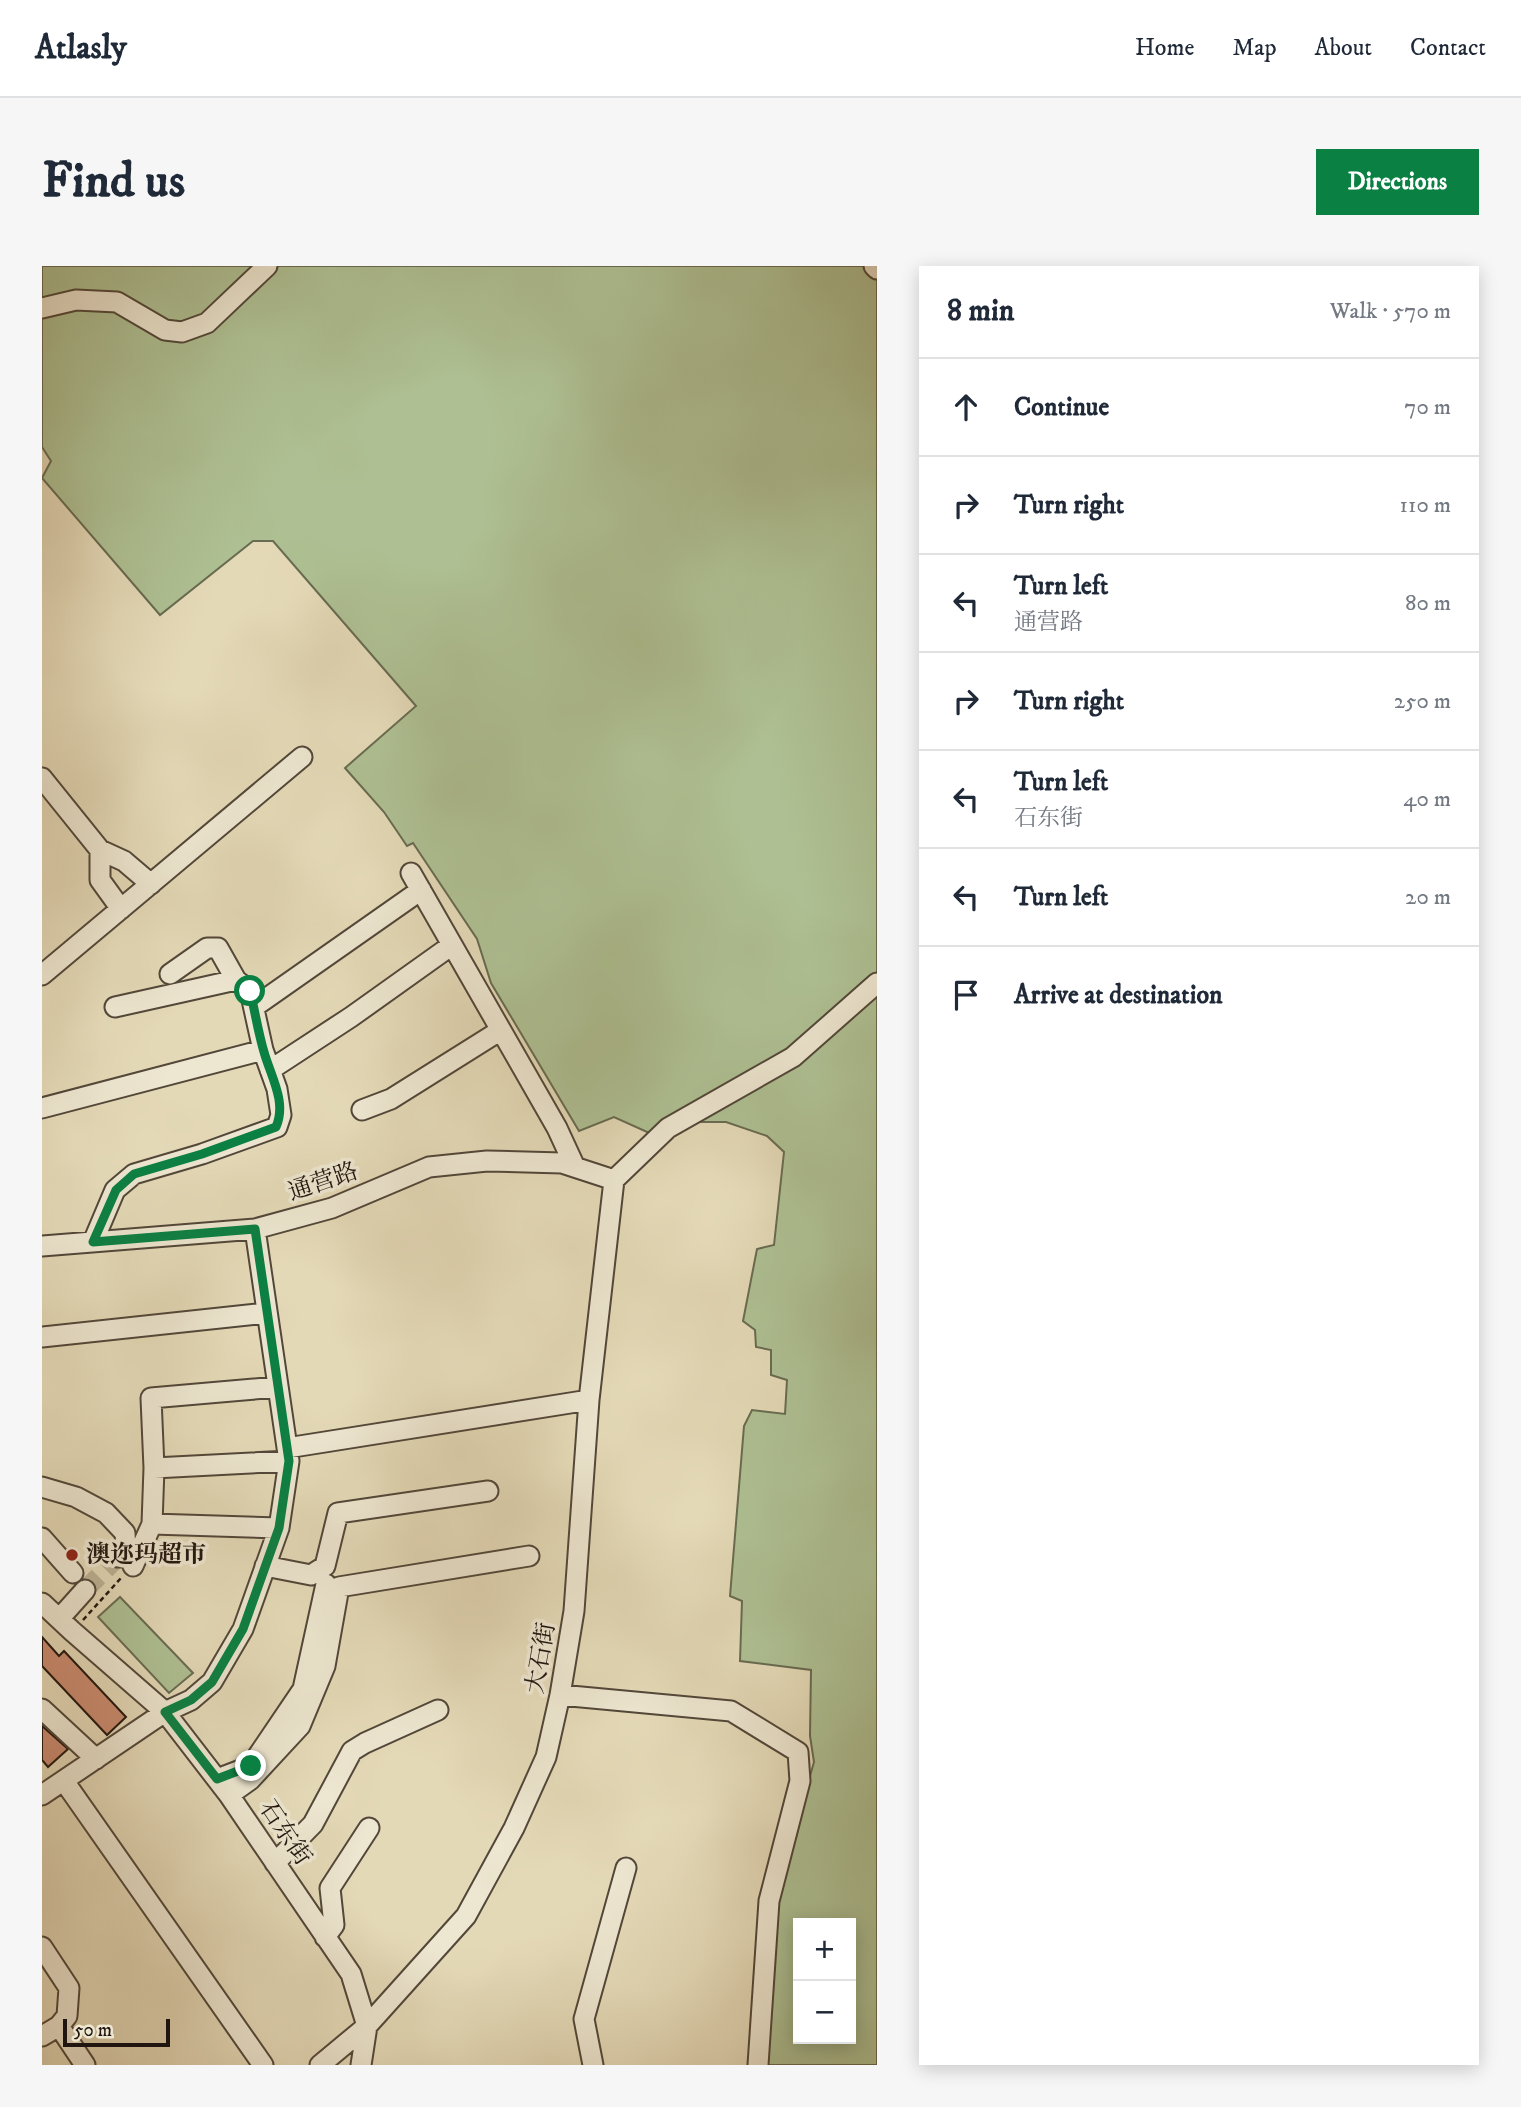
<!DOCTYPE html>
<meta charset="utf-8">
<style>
:root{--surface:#fff;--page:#f6f6f7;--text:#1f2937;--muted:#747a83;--line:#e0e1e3;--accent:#0b8043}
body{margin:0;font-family:"IM FELL DW Pica","Noto Serif SC",serif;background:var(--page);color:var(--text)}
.controls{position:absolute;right:21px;bottom:21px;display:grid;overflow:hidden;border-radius:0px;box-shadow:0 4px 18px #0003}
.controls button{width:63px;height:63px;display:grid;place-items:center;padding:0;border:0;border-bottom:2px solid var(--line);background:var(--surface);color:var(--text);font:35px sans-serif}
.scale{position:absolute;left:21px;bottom:18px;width:107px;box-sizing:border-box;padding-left:7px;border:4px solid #21160f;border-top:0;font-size:19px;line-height:24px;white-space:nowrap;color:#21160f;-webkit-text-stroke:5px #ede6d0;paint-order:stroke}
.stop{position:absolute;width:21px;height:21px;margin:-16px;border:5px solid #0b8043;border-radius:50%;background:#fff}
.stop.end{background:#0b8043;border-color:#fff;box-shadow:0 2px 7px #0008}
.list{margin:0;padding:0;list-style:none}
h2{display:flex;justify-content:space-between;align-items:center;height:91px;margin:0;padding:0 28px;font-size:30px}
h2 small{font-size:23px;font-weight:400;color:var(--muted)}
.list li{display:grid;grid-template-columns:46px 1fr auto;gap:21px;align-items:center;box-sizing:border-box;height:98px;padding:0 28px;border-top:2px solid var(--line)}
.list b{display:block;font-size:26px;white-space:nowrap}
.list p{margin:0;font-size:23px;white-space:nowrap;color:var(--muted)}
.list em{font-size:23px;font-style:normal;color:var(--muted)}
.icon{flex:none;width:38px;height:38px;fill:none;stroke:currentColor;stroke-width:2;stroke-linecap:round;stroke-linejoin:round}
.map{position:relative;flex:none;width:835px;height:1799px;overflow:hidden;border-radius:0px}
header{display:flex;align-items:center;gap:42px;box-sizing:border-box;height:98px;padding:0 35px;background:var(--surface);border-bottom:2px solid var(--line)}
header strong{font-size:33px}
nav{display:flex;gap:38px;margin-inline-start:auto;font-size:24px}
.intro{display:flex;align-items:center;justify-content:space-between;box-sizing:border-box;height:168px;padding:0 42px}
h1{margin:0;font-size:49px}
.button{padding:18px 32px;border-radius:0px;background:var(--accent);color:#fff;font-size:24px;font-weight:700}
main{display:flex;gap:42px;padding:0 42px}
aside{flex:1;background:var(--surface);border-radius:0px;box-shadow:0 4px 18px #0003}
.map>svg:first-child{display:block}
.green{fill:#aec093;stroke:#686b51;stroke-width:2;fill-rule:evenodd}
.building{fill:#ca8b70;stroke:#21160f;stroke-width:2}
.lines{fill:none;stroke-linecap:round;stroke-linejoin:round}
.minor-tunnel{stroke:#bdb295;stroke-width:19;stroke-dasharray:19 10;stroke-linecap:butt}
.minor-casing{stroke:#524739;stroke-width:23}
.path{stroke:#21160f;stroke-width:2.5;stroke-dasharray:5 3.5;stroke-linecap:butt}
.minor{stroke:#ede6d0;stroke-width:19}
.route{stroke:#0b8043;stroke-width:9}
.poi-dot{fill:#8f2418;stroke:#ede6d0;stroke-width:2.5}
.labels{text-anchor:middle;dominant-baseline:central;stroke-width:7;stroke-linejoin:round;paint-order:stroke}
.street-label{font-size:24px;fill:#21160f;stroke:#ede6d0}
.poi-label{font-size:24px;font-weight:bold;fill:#21160f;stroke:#ede6d0;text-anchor:start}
</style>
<header>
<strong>Atlasly</strong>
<nav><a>Home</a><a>Map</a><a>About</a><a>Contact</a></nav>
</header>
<div class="intro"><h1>Find us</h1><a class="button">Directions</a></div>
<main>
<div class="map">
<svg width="835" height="1799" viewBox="0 0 835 1799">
<rect width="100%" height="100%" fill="#e4d9b7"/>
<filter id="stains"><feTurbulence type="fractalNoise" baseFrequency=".00286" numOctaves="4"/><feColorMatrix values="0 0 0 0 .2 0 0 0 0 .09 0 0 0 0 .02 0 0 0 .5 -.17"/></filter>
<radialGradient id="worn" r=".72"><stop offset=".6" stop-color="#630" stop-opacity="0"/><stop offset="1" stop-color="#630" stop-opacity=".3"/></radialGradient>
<path class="green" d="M0,0H835V1799H722L735,1626L772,1496L768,1470L769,1404L698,1395L700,1335L688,1330L702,1160L710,1144L743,1148L745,1114L729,1109V1084L714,1081L713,1064L701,1055L715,983L732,979L742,886L725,870L684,856H653L623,874L572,851L537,865L449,717L435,673L371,577L365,580L342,546L303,502L374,440L231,275H211L118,349L0,212L9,195L0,181ZM756,1657H809V1773H756Z
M78,1331L151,1407L127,1427L56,1351Z"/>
<path class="building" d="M0,1371L17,1390L22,1385L84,1451L65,1469L0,1400Z
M0,1460L26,1483L6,1501L0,1494Z"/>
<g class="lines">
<path class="minor-tunnel" d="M43,1324L76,1291"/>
<g class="minor-casing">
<path id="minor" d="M832,0L835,3
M0,42L34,34L75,36L123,64L140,66L165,57L225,0
M0,512L58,584
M369,607L515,862L533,901
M79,643L58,614V584L82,595L109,618
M128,708L165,682H176L194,714
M0,709L260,491
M212,741L379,624
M228,804L309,751L410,679
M0,842L221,784
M320,844L349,833L459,764
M572,914L626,862L751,791L835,717
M51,976L73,924L92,908L160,888L235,861L239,849L235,823L221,784L208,725L194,714L73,741
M0,980L213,963L290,942L387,901L445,895L520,897L572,914
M0,1071L225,1047
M245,1182L547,1134
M112,1202L109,1132L236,1121
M0,1221L34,1231L64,1247L83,1267L84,1283L76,1291
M110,1258L237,1262
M0,1272L31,1307
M91,1300L110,1258L112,1202L247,1195
M223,1300L269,1309L283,1300L296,1247L446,1225
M0,1337L30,1365L123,1446L187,1529L309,1708L325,1760L319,1799
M17,1353L43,1324
M518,1429L689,1445L756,1486L758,1515L727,1635L716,1799
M0,1443L54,1493
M175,1513L209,1500L261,1423L284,1318
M22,1515L221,1799
M0,1529L123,1446L149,1434L170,1416L201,1363L237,1262L247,1195L213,963
M187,1529L208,1514L258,1460L283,1400L297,1321L487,1290
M233,1597L271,1558L310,1485L323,1477L396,1444
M283,1671L292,1659L288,1622L327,1562
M0,1681L27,1722L25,1750L17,1760L0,1770
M17,1760L43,1799
M278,1799L325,1760L424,1650L472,1562L504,1491L518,1429L532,1345L547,1134L572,914
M551,1799L542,1753L584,1602"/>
</g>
<path class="path" d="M41,1354L79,1312"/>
<use href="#minor" class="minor"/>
</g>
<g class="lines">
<path class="route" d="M208,725C213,745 216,766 222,786C229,811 245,836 234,861L160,888L92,908L74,924L51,976L213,963L247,1195L237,1262L201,1363L170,1416L149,1434L123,1446L175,1513L209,1500"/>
</g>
<circle class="poi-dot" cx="30" cy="1289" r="7"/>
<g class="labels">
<g class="street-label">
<text transform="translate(281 916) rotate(-19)">通营路</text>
<text transform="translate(499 1392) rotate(-80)">大石街</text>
<text transform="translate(243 1567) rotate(56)">石东街</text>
</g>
<g class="poi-label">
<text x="44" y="1289">澳迩玛超市</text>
</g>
</g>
<rect width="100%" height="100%" filter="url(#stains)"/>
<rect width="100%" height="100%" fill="url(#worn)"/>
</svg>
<div class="controls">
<button>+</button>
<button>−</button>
</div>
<div class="scale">50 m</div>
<div class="stop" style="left:208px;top:725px"></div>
<div class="stop end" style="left:209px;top:1500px"></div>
</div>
<aside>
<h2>8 min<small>Walk · 570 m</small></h2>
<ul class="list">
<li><svg class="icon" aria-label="ahead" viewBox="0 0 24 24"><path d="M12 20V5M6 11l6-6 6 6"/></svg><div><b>Continue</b></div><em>70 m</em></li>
<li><svg class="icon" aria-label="right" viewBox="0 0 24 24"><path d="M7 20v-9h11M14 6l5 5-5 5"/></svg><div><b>Turn right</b></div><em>110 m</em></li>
<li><svg class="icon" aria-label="left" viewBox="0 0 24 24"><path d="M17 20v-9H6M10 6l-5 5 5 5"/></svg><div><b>Turn left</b><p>通营路</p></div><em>80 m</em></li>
<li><svg class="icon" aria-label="right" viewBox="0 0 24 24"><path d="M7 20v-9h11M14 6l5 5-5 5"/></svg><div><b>Turn right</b></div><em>250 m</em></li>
<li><svg class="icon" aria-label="left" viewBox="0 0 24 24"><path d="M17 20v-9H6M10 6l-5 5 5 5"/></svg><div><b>Turn left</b><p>石东街</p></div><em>40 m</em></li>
<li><svg class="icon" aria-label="left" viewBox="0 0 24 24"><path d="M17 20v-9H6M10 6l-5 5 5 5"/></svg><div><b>Turn left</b></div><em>20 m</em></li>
<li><svg class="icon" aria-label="arrive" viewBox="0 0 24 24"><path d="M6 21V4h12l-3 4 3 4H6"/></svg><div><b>Arrive at destination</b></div></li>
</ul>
</aside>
</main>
